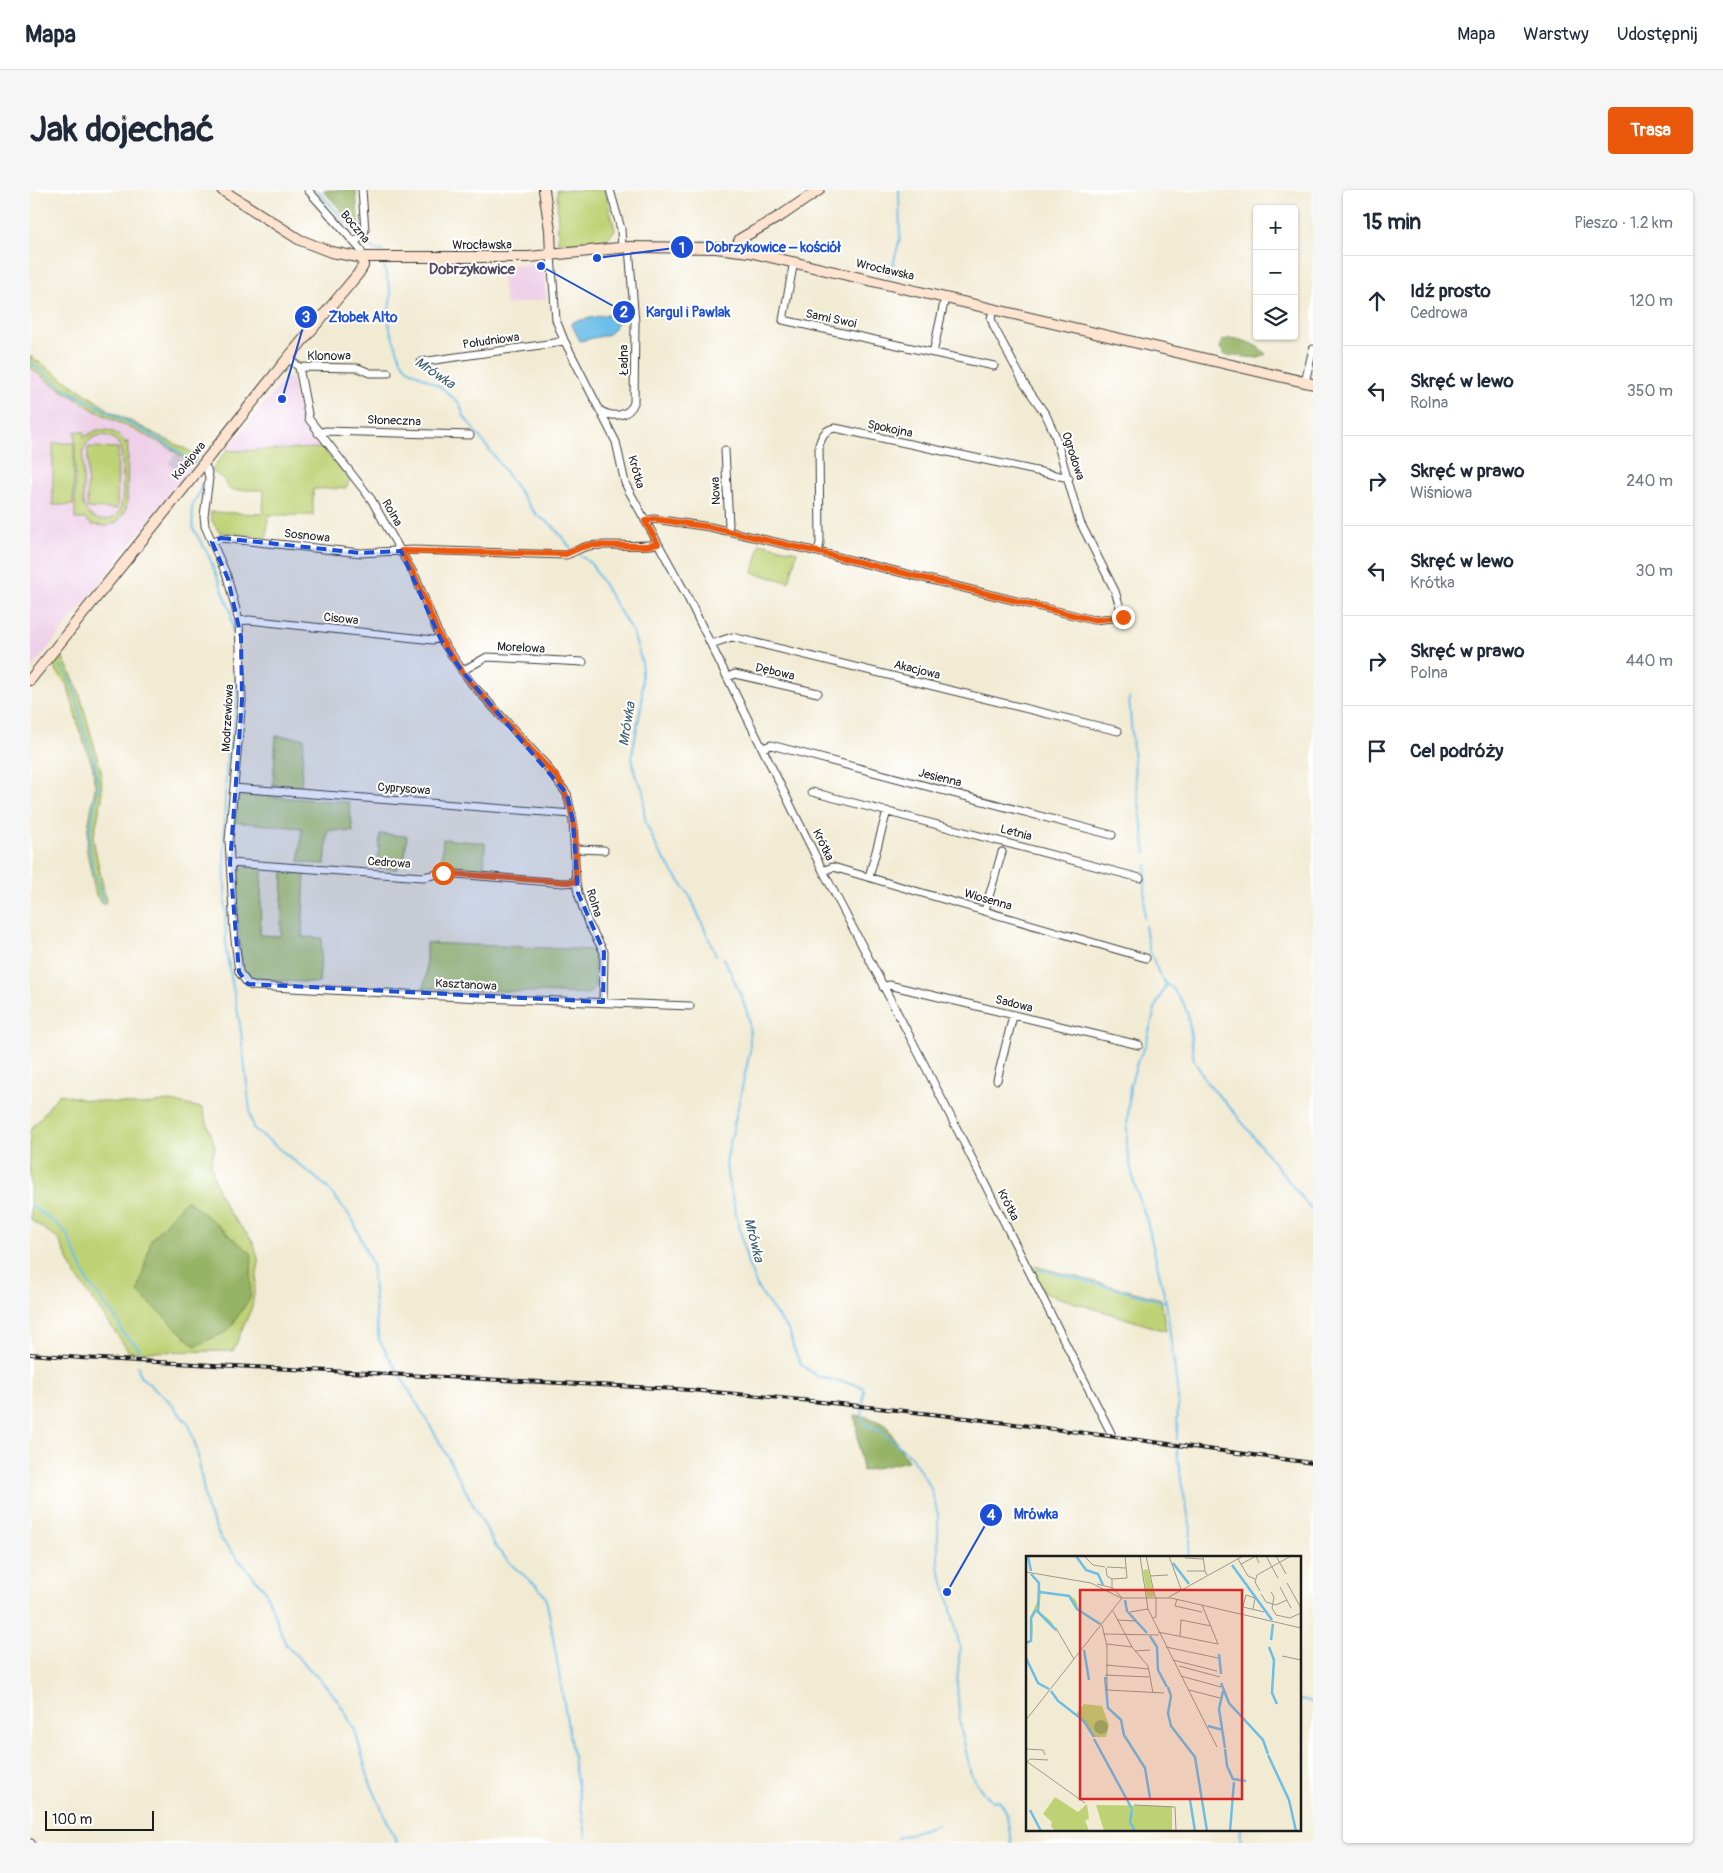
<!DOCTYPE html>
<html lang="pl">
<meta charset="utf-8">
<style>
:root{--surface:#fff;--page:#f6f6f7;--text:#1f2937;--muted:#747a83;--line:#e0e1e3;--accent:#ea580c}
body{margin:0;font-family:Pangolin,sans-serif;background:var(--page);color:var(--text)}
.controls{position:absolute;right:15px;top:15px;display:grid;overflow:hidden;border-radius:5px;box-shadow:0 1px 4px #0004}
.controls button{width:45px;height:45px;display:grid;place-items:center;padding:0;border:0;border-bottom:1px solid var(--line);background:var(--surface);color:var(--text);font:25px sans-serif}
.scale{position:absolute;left:15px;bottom:12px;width:109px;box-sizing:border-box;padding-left:5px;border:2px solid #1c1c1c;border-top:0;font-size:14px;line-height:18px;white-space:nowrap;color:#1c1c1c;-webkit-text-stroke:4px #fff;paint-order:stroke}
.stop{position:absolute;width:15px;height:15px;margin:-11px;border:4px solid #ea580c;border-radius:50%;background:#fff}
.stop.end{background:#ea580c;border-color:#fff;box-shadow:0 1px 5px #0008}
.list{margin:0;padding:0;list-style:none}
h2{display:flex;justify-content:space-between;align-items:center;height:65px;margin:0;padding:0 20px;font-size:21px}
h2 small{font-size:16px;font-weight:400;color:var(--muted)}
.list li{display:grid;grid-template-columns:32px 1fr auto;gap:15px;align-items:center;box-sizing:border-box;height:90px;padding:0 20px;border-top:1px solid var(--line)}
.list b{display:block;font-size:19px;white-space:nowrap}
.list p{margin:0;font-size:16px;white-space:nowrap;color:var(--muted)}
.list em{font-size:16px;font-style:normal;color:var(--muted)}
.icon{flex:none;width:28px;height:28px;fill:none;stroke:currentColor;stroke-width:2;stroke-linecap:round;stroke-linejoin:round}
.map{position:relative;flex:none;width:1283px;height:1653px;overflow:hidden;border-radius:5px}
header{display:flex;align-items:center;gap:30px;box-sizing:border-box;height:70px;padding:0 25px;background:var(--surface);border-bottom:1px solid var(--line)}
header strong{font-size:24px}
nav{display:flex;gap:28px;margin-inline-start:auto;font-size:18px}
.intro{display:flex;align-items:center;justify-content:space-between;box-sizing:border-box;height:120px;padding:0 30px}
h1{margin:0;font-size:35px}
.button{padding:12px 22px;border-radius:5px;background:var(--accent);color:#fff;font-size:18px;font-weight:700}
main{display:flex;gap:30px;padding:0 30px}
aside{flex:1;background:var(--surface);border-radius:5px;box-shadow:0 1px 4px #0004}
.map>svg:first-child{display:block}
.built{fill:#eed0e8}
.industrial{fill:#ccbed4}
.green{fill:#bed275;stroke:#6d7748;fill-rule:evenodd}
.forest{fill:#96b466;stroke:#596841}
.water{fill:#6cbee8;stroke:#446d82}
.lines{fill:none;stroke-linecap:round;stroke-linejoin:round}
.stream{stroke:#6cbee8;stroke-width:2}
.street-casing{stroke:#3c3b38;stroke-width:9}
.secondary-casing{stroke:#3c3b38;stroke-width:12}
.street{stroke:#fff;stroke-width:7}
.secondary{stroke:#fde4d0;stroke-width:10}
.rail-casing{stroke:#1c1c1c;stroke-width:4}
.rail{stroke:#fff;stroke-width:2;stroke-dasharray:5.5;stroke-linecap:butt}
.route{stroke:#ea580c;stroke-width:6}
.marked{fill:#1d4ed8;fill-opacity:0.2;stroke:#1d4ed8;stroke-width:4;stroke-dasharray:10 6;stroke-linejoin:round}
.labels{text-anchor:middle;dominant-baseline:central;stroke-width:4;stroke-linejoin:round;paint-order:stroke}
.street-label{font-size:12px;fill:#1c1c1c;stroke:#fff}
.water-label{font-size:14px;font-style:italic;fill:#3c5d6e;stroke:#fff}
.quarter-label{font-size:15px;font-weight:bold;fill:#534c61;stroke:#fff}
.inset-river{fill:none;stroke:#6cbee8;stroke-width:2.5}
.inset-road{fill:none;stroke:#9c988a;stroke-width:1}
.view{fill:#d62828;fill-opacity:0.15;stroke:#d62828;stroke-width:2.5}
.inset-edge{fill:none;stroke:#1c1c1c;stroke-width:2.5}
.leader{fill:none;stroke:#1d4ed8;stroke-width:2}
.callout-dot{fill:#1d4ed8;stroke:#fff;stroke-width:2}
.mark-label{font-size:15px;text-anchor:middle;font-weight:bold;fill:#fff}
.callout-label{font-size:14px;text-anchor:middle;font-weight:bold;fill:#1d4ed8;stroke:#fff;stroke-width:4;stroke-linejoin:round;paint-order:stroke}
</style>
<header>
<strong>Mapa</strong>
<nav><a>Mapa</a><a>Warstwy</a><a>Udostępnij</a></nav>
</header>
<div class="intro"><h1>Jak dojechać</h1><a class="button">Trasa</a></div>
<main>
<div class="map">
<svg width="1283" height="1653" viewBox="0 0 1283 1653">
<rect width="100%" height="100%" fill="#fff"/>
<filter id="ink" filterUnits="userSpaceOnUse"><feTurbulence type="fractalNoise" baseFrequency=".02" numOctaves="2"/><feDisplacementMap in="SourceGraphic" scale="10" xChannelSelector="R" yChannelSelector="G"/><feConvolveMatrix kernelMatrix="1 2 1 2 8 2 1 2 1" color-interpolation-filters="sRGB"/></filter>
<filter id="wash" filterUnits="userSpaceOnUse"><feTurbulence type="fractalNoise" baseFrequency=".0096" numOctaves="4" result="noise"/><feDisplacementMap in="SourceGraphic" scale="20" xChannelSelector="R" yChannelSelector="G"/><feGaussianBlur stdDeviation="1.12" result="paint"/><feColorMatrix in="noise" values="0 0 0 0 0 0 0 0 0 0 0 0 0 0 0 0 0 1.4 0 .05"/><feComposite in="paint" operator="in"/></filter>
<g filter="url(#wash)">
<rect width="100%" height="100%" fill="#f2ebd4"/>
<path class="built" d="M514,74L516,109L476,115L470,76Z
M0,177L19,192L66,221L137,256L163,275L0,481Z
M256,187L262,190L270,228L292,258L201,261L198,259Z"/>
<path class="industrial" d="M146,264L154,270L147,280L138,273Z"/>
<path class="green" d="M527,0H575L585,40L576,51L528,53Z
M0,166L82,222L167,265L163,275L137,256L66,221L19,192L0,177Z
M67,240C81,239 89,243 96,254V252H98L97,314L95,322L87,332L77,336L63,335L53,328V329H45V241L54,242V247ZM73,245C80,246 86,249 89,255C94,263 94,311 90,320C81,338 56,330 53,313V262C56,252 62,246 73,245Z
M23,253H44L43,315H23Z
M58,257L88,258L87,319L57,318Z
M292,258L320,289L316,298L283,299V325H238L237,347L189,342L182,331L180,322L233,324L234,300H200L193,289L181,280L198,259L201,261Z
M730,353L767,362L759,392L723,383Z
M32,466L48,498L71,580L72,608L63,649L76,711L74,714L71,713L66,705L57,662L58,637L65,599L63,577L50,542L38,496C33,488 26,483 23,474Z
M246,546L274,548L271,597L243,595Z
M213,605L319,612L323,642L298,640L295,674L269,672L272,638L204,632L206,608Z
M350,644L377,646L374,673H368L367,679L347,678Z
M413,649L455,653L454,680L411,677Z
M208,676L230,677L232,680L230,745L251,746L253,682L275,684L272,747L292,748L289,793L222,789L212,781L204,679Z
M396,753L564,760L565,798L558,804L393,798L396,786Z
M29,904L57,910L112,915L139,911L172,918L185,956L181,974L186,996L197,1020L223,1051L229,1072L222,1117L203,1161L99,1162L46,1086L29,1050L0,1029V941Z
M1001,1075L1131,1109L1136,1141L1014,1103Z"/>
<path class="forest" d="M293,0H326L329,41Z
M1200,148C1214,150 1227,154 1236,164L1229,168L1195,165L1190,158L1192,151Z
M156,1009L222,1064L220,1108L198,1141L165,1156L108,1102L121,1050Z
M825,1225L838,1227L856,1235L878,1271L832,1281Z"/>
<path class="water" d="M587,122L589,125V130L583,140L577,145L550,151L542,135L543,132Z"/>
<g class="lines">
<path class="stream" d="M287,0L329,46
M332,50L345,60L353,61
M354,76L361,104L358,129L361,143L371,170L378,179L412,198L430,214L433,225L467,270L501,318L508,326L522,335L541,358
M860,87L870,48L869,0
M0,172L32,197L133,251L165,273
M171,294L170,301L162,317L163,338L178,364L201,422L207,507L204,539L197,563L194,635L196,761L210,834L221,929L223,938L296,996L323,1030L342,1075L346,1128L349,1150L408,1249L467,1359L485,1378L507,1396L515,1406L519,1423L556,1646
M549,364L562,375L603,443L612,472V511L602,565L605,585L614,601V622L616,633L628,660L661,708L686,765
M30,475L38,486L44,499L54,541L64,570L68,597L59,647L62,676L73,711
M1099,508L1105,586L1116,663
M1114,728L1116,675
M1115,736L1119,759L1129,784L1136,794L1142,798L1154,814L1158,826L1164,870L1177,893L1204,922L1283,1022
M694,768C702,787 713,806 718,826C720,838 720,850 720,861L696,972L697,985L718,1074L728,1099L760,1143L763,1157L771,1174L788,1187L829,1195L834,1199L832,1225L834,1233L852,1242L880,1265L901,1298L908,1325V1377L917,1402L930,1457L927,1494L930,1534L941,1585L955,1605L963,1611L969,1610L975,1619L982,1653
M1136,794L1126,816L1115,857L1108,870L1100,896L1097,938V958L1104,993L1117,1031L1136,1112L1148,1205L1147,1250
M0,1015L28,1035L37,1044L58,1092L89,1133L92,1142L109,1158L108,1167
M1009,1079L1136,1112
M108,1176L110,1186L138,1210L159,1235L167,1260L177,1320L191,1349L235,1400L256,1455L298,1498L309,1512L325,1540L339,1590L367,1653
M1147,1260L1151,1291L1161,1339L1159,1367
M1269,1510L1283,1512
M867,1648L908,1634
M1210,1653L1211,1639"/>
</g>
</g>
<g filter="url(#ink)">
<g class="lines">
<g class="street-casing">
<path id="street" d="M278,0L330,59L333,67
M580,0L591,39L592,57
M325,52L333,45L335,40L332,0
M521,66L526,130L534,150L586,252L595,293L599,301L656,404L793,681L889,864L1081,1243
M764,71L753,130L964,176
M903,163L915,108
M258,168L269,177L279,229L341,309L354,332L386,388L410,448L441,493L515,574L537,604L543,631L546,692L548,703L558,733L574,762L573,812
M391,172L525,153L534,150
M269,177L328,178L340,183H358
M1275,192L1283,159
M571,221C583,228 598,227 604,213L605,133L599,57
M288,243L295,241L440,245
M695,260L699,335L698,341
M172,275L177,279L179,288L174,326L175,336L197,386L209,431L212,510L199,650L204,741L209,782L218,794L223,796L450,808L660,816
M615,331L624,329L680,337L788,362L1063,430L1093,427L1085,401L1050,332L1025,245L1016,225L995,195L964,137L961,128L964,119
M182,352L191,348L331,363L383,360L536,365C544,363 550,357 559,356C582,353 605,358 627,354
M788,362L790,353L789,255C792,245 795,240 805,238L1039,288
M209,431L219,430L403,450L410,448
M681,454L702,447L1088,541
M432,481L457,467L553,472
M698,487L705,484L788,503
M733,558L741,555L1082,645
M204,598L542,624
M782,602L1110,688
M545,659L574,660
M200,673L393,687L413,683L533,693L546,692
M793,681L803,677L1116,768
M839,687L857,621
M955,720L972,662
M853,797L859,795L1109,855
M967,890L983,826
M0,1653H1"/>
</g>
<g class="secondary-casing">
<path id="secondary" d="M192,0L270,50L301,62L328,67H499L599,57L686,58L719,62L1283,194
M514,0L520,40L521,66
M705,60L710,49L752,25L789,0
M0,490L258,168L328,84L333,76V67"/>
</g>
<use href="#street" class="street"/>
<use href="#secondary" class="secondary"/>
<g class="rail-casing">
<path id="rail" d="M0,1164L51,1168L646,1199C859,1215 1071,1245 1283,1273"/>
</g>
<use href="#rail" class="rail"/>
</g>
</g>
<g class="lines" filter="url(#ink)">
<path class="route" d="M413,683L534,692H546C545,656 548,618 527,588L441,493L432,481L410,448L386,388L371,361L536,364L552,357L561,355L616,356L628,354L615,331L624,329L680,337L788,362L1063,430L1093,427"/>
</g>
<path class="marked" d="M191,348L331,363L371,361L410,448L432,481L537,604L543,631L548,703L574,762L573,812L218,794L209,782L200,673L212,510L211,447L198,389L182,352Z"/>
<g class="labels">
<g class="street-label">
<text transform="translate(325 37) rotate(50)">Boczna</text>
<text x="452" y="55">Wrocławska</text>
<text transform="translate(855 80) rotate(13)">Wrocławska</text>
<text transform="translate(801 129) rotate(12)">Sami Swoi</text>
<text transform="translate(461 151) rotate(-8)">Południowa</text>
<text x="299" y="166">Klonowa</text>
<text transform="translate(594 170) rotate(-90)">Ładna</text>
<text transform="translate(364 231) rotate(2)">Słoneczna</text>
<text transform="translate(860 239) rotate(12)">Spokojna</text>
<text transform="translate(1043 266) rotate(72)">Ogrodowa</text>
<text transform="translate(159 271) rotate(-51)">Kolejowa</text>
<text transform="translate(606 282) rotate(74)">Krótka</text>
<text transform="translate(686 301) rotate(-93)">Nowa</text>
<text transform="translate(362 323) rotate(60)">Rolna</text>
<text transform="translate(277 346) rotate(6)">Sosnowa</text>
<text transform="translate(311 429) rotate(6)">Cisowa</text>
<text transform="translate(491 458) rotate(3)">Morelowa</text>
<text transform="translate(887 480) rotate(14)">Akacjowa</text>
<text transform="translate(745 482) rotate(13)">Dębowa</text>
<text transform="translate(198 528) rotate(-87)">Modrzewiowa</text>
<text transform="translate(910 588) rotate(14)">Jesienna</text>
<text transform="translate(374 599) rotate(4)">Cyprysowa</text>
<text transform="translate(986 643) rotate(15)">Letnia</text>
<text transform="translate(793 655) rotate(64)">Krótka</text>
<text transform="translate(359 673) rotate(4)">Cedrowa</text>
<text transform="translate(958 710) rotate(16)">Wiosenna</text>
<text transform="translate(564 713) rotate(72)">Rolna</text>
<text transform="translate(436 795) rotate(3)">Kasztanowa</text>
<text transform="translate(984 814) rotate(14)">Sadowa</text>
<text transform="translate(978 1015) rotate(63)">Krótka</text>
</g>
<g class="water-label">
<text transform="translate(405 183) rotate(34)">Mrówka</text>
<text transform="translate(597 534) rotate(-81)">Mrówka</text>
<text transform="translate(724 1050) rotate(76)">Mrówka</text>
</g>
<g class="quarter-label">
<text x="442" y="79">Dobrzykowice</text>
</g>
</g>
<g transform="translate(996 1366)">
<rect width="275" height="275" fill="#f2ebd4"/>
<path d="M122,13L128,39L127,41H121L117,14ZM4,18L13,26L15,36L44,39L50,44L53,54L75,67V69L50,53L43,40L15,37L13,55L25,65L32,77L10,55L6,61L7,73L6,85L1,87L5,83L4,61L14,40L13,28ZM29,140L50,158L58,148L76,150L83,169L80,181H67L58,167ZM29,241L52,256L61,248L63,263L59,264L63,275H29L25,270L26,266L17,258ZM70,249L146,250V275H78Z" fill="#bed275"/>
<path d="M68 171a7 7 0 1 1 14 0a7 7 0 1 1-14 0Z" fill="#96b466"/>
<path class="inset-river" d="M2,0L5,15M50,0L60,14L72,18L77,29M147,7L163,28M206,9L246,64M5,18L13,27L12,56L30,74M14,36L43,40L51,53L74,68M99,44L101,55L121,77M124,80L131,91L132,114L141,131M245,84L247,68M0,87L5,85V62L10,54M243,91L248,104L246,137L251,148M58,94L63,124M193,98L195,118M0,102L12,127L23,133M79,121L82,152L95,164L98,179L119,212L124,242M195,127L203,147L237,184L242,198M142,131L145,140L142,157L145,170L169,201L181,275M25,135L32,145L58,165L68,181M197,135L193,153L199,192M182,170L197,174M68,183L106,253M199,193L201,210L207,223L220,225M242,199L263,244L270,275M164,244L169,275M4,254L15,275M106,254L104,266L109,275M204,275L208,226"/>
<path class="inset-road" d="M58,0L67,9L79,11M114,0L122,53L191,191M120,0L129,41M143,0L155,33M177,0L179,15M240,0L252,22M250,0L260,18M159,2L177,3M212,3L222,20L229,23M215,8L230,0L233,7M81,11L100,12M80,12L81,20L86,23V32M161,15H179L181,19M0,16L65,27L95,42H145L275,72M124,20L142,19M86,23L101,22L99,0M261,27L275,52M71,28L87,32L96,42M254,31L265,52M234,35L229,26L231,19L265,0M245,36L248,41L246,52L250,59L264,62L275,57M235,38L240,46L250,49L261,44M143,41L217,0M151,43L149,50L176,56M217,51L238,56M87,55L106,91L122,110L127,137M104,56L122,53M215,58L220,39L229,42L227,53M127,62L130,61V41M91,64L110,65M76,69L81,90V134L138,137M30,72L48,103M132,76L192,88L176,49M77,78L133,79M154,80L155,64L185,70M81,88L106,91M140,91L192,102M109,95L124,94M256,100L275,104M147,104L191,115M80,109L123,113M153,110L194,121M79,119L123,121M155,120L195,131M163,134L194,142M0,164L96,42M0,193L17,194L19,199M0,205L59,247M1,206L4,203L22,204M108,249L149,251L150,275"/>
<path class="view" d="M54,34H216V243H54Z"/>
<rect width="275" height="275" class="inset-edge"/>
</g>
<path class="leader" d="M567 68L652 57M511 76L594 122M252 209L276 127M917 1402L961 1325"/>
<g class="callout-dot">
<circle cx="567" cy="68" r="5"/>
<circle cx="511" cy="76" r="5"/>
<circle cx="252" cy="209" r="5"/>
<circle cx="917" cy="1402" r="5"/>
<circle cx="652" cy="57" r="12"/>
<circle cx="594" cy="122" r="12"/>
<circle cx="276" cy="127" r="12"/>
<circle cx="961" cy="1325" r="12"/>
</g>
<g class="mark-label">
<text x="652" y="63">1</text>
<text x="594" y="127">2</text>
<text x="276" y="132">3</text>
<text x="961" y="1330">4</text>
</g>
<g class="callout-label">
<text x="743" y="62">Dobrzykowice – kościół</text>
<text x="658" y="127">Kargul i Pawlak</text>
<text x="333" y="132">Żłobek Alto</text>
<text x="1006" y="1329">Mrówka</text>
</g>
</svg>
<div class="controls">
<button>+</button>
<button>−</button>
<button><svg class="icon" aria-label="layers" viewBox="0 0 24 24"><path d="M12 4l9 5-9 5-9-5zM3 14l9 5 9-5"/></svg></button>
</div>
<div class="scale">100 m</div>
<div class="stop" style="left:413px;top:683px"></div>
<div class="stop end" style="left:1093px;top:427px"></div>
</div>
<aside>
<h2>15 min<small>Pieszo · 1.2 km</small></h2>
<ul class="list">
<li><svg class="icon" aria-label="ahead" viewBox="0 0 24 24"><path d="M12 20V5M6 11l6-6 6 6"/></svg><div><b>Idź prosto</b><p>Cedrowa</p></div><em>120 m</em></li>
<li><svg class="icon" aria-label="left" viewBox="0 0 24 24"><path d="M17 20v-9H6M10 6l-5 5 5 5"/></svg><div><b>Skręć w lewo</b><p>Rolna</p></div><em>350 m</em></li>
<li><svg class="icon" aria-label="right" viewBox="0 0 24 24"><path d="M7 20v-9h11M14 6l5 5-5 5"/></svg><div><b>Skręć w prawo</b><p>Wiśniowa</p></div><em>240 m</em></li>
<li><svg class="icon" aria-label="left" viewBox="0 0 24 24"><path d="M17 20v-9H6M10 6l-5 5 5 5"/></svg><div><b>Skręć w lewo</b><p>Krótka</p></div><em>30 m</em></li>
<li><svg class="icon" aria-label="right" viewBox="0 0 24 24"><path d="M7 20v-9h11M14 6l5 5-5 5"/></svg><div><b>Skręć w prawo</b><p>Polna</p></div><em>440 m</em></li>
<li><svg class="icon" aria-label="arrive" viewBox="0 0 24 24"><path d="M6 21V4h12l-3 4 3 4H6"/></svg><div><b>Cel podróży</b></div></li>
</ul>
</aside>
</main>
